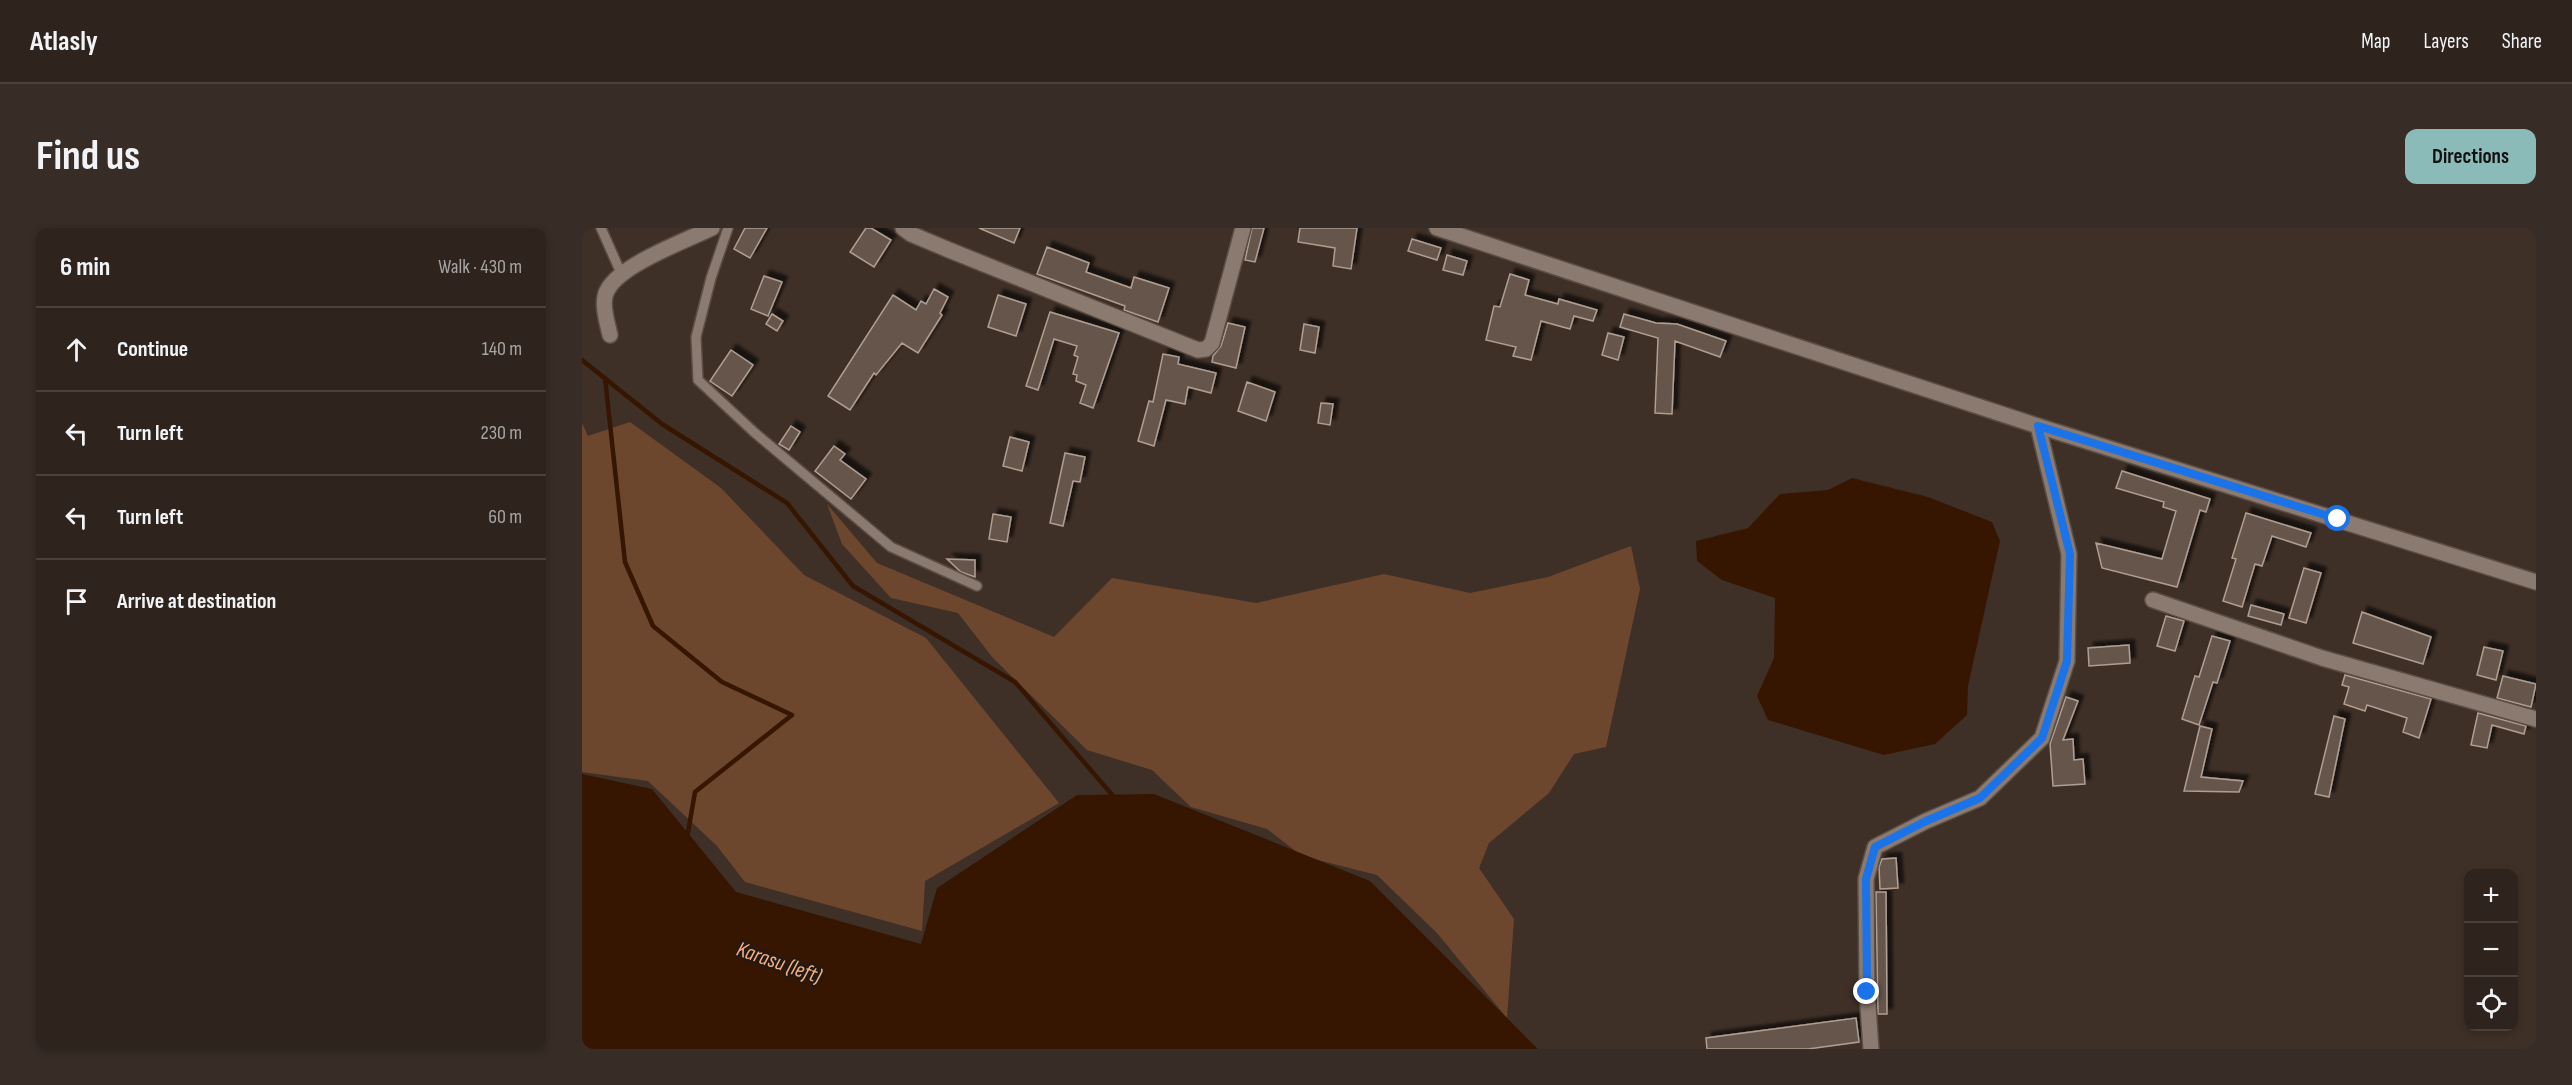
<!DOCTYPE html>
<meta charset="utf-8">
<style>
:root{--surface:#2f241d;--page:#372c26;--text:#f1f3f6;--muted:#a7a4a4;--line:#4a413b;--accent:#8bbbb9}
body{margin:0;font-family:"Sofia Sans Condensed",sans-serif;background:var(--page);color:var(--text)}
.controls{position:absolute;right:18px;bottom:18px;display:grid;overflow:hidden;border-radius:12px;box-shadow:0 3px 9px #0003}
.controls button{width:54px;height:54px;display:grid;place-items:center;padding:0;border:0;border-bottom:2px solid var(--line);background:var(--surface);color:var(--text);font:30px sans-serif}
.stop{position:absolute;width:18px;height:18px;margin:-14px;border:4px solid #1a73e8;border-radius:50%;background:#fff}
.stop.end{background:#1a73e8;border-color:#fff;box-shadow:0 2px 6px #0008}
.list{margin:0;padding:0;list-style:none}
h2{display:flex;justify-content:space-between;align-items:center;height:78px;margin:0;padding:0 24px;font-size:26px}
h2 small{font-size:20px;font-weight:400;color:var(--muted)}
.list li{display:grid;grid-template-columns:39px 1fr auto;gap:18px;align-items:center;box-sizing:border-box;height:84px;padding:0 24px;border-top:2px solid var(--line)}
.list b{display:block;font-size:22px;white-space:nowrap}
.list em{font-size:20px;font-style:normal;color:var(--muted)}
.icon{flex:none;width:33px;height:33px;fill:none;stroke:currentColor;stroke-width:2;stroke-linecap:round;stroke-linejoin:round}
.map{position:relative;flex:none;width:1954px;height:821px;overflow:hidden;border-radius:12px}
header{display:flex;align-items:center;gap:36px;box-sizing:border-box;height:84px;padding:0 30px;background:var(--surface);border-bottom:2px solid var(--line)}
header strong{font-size:28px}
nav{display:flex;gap:33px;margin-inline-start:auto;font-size:21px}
.intro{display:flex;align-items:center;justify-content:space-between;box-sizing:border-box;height:144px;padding:0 36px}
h1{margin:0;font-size:42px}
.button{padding:15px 27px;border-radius:12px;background:var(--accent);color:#111;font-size:21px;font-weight:700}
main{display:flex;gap:36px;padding:0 36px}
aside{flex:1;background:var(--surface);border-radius:12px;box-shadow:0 3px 9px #0003}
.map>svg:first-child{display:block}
.green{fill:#6d472d}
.water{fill:#361600}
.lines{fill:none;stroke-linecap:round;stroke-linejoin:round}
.stream{stroke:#361600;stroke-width:4.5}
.building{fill:#65554b;stroke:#b09e92;stroke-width:1.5;filter:url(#shadow)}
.lane-casing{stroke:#594d45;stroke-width:12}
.street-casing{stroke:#594d45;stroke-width:18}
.secondary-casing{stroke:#594d45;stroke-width:18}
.lane{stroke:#8b7a6f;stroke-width:9}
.street{stroke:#8b7a6f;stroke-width:15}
.secondary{stroke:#8b7a6f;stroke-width:15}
.route{stroke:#1a73e8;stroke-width:8}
.labels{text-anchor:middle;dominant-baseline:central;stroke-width:4.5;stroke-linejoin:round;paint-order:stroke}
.water-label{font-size:22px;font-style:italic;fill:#f7ad7d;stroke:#211a16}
</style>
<header>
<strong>Atlasly</strong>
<nav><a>Map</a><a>Layers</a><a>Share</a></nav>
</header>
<div class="intro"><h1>Find us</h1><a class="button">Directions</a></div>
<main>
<aside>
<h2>6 min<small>Walk · 430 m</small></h2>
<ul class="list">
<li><svg class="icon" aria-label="ahead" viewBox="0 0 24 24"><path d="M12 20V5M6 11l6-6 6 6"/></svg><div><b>Continue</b></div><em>140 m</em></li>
<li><svg class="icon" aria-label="left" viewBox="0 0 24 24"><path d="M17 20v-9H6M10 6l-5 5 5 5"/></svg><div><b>Turn left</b></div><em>230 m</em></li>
<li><svg class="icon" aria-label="left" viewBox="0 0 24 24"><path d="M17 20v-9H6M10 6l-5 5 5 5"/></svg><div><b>Turn left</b></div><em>60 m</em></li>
<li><svg class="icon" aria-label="arrive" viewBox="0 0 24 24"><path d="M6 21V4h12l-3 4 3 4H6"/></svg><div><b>Arrive at destination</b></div></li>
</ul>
</aside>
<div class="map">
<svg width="1954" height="821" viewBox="0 0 1954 821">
<defs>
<filter id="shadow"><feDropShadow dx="5.5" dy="-5.5" stdDeviation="1.5" flood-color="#0009"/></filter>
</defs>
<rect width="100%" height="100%" fill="#3f3027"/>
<path class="green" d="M48,194L139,260L222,347L344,410L477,575L343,653L340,703L163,654L135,618L66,553L0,544V195L6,208Z
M245,276L295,335L472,409L530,350L674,375L802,346L888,365L966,349L1049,318L1058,361L1024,519L992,526L967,565L907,615L897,640L932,691L925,790L855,705L795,647L720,628L685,601L609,579L570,542L505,522L411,430L376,385L309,370L260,316Z"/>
<path class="water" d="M1270,250L1346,269L1410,294L1418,313L1386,458L1385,487L1353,516L1302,527L1186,492L1175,468L1192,430L1193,370L1140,352L1115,333L1114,313L1166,300L1198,266L1246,262Z
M0,546L70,561L154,664L339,716L355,660L495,567L572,566L788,653L956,821H0Z"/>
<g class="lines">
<path class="stream" d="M0,132L80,196L205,275L271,358L433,454L532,569
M23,150L43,334L71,398L140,454L210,487L113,564L105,610"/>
</g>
<path class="building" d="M163,0H185L168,30L152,21Z
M284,0H289L309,12L292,39L268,24Z
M397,0H438L432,15Z
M670,0H682L673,34L663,32Z
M718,0H775L769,41L751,38L753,20L716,14Z
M830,11L859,20L855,32L826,23Z
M465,19L507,35L504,44L549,60L552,49L587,60L576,94L542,82L543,78L455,46Z
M865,27L885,33L881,47L861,42Z
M928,46L947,52L943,67L976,76L977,71L1015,82L1011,93L992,88L988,101L959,93L949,132L931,128L934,119L904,112L912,78L918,79Z
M182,48L200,54L186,88L169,81Z
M352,61L366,69L358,85L360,87L336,125L320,115L294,147L292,145L268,182L246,168L311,67L334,82L339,73L344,76Z
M416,67L444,76L434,108L406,99Z
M468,84L537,105L511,180L498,175L504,157L494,153L495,147L491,146L496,129L492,127L495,118L472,111L456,162L444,158Z
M190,86L201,93L195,103L184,96Z
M1042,86L1074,95L1095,96L1144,113L1138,129L1093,113L1090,186L1073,185L1076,110L1038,99Z
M646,95L663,99L654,140L630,134L631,128L639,118Z
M722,96L737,99L733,125L718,122Z
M1026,105L1042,109L1036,132L1020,127Z
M149,122L171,137L150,168L128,153Z
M581,126L597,129L596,136L634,145L629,165L606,159L603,176L584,172L572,218L556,213L567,173L571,174Z
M665,154L693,164L684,193L656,183Z
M739,175L751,176L748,197L736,195Z
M209,198L218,204L207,222L197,216Z
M428,209L447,214L440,243L421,238Z
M252,218L263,226L258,232L284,251L269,271L233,243Z
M483,225L503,229L498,254L491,253L481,298L468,295Z
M1540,243L1628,271L1624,284L1618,282L1595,359L1520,340L1514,315L1580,331L1594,283L1581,279L1582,274L1534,260Z
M1664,285L1729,305L1724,319L1690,308L1680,338L1673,336L1660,379L1641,373L1654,331L1650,330Z
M411,286L429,289L425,314L407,311Z
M365,331L393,332V349L379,344Z
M1722,340L1739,345L1724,395L1707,390Z
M1669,377L1702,386L1699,397L1666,388Z
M1780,384L1849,409L1841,436L1771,415Z
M1584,388L1602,393L1593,423L1575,418Z
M1630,408L1648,413L1635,455L1631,454L1617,497L1600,491L1613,448L1617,449Z
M1547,417L1548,435L1507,438L1506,420Z
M1902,419L1921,423L1914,452L1895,447Z
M1763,447L1849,471L1837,510L1821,504L1825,490L1785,477L1783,483L1762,476L1767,459L1760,457Z
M1921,448L1954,456L1949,479L1915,470Z
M1484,469L1496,473L1481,512L1491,511L1492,532L1501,531L1503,556L1471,558L1468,516Z
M1896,485L1944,498L1942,506L1910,497L1905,520L1889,517Z
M1752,488L1763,491L1747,569L1733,566Z
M1618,498L1630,501L1619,549L1661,553L1657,564L1602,563Z
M1314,630L1316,660L1298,661L1297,639L1300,631Z
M1294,664H1304L1305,786H1296Z
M1274,790L1277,814L1226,821H1125L1124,810Z"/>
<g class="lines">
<g class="lane-casing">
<path id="lane" d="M19,0L39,45
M146,0L129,50L114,109L116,152L173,205L309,319L395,358"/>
</g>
<g class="street-casing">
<path id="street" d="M321,0L329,6L367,22L616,122L624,121L630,115L661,0
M28,107C25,93 18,73 26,61C40,36 103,13 130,0
M1571,372L1740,430L1954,491
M1289,821L1285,764L1284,651L1293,619L1344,593L1398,570L1460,510L1485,433L1487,326L1456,198"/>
</g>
<g class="secondary-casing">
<path id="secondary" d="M855,0L1456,198L1954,354"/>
</g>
<use href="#lane" class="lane"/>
<use href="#street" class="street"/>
<use href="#secondary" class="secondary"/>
</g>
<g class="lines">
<path class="route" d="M1285,764L1284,651L1293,619L1344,593L1398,570L1460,510L1485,433L1488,326L1456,198L1756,291"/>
</g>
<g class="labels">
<g class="water-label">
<text transform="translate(197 735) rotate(19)">Karasu (left)</text>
</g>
</g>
</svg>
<div class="controls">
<button>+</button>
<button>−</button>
<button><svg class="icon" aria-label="locate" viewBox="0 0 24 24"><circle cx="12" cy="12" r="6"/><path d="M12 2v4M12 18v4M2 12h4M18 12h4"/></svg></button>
</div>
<div class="stop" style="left:1756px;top:291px"></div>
<div class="stop end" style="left:1285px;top:764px"></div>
</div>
</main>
